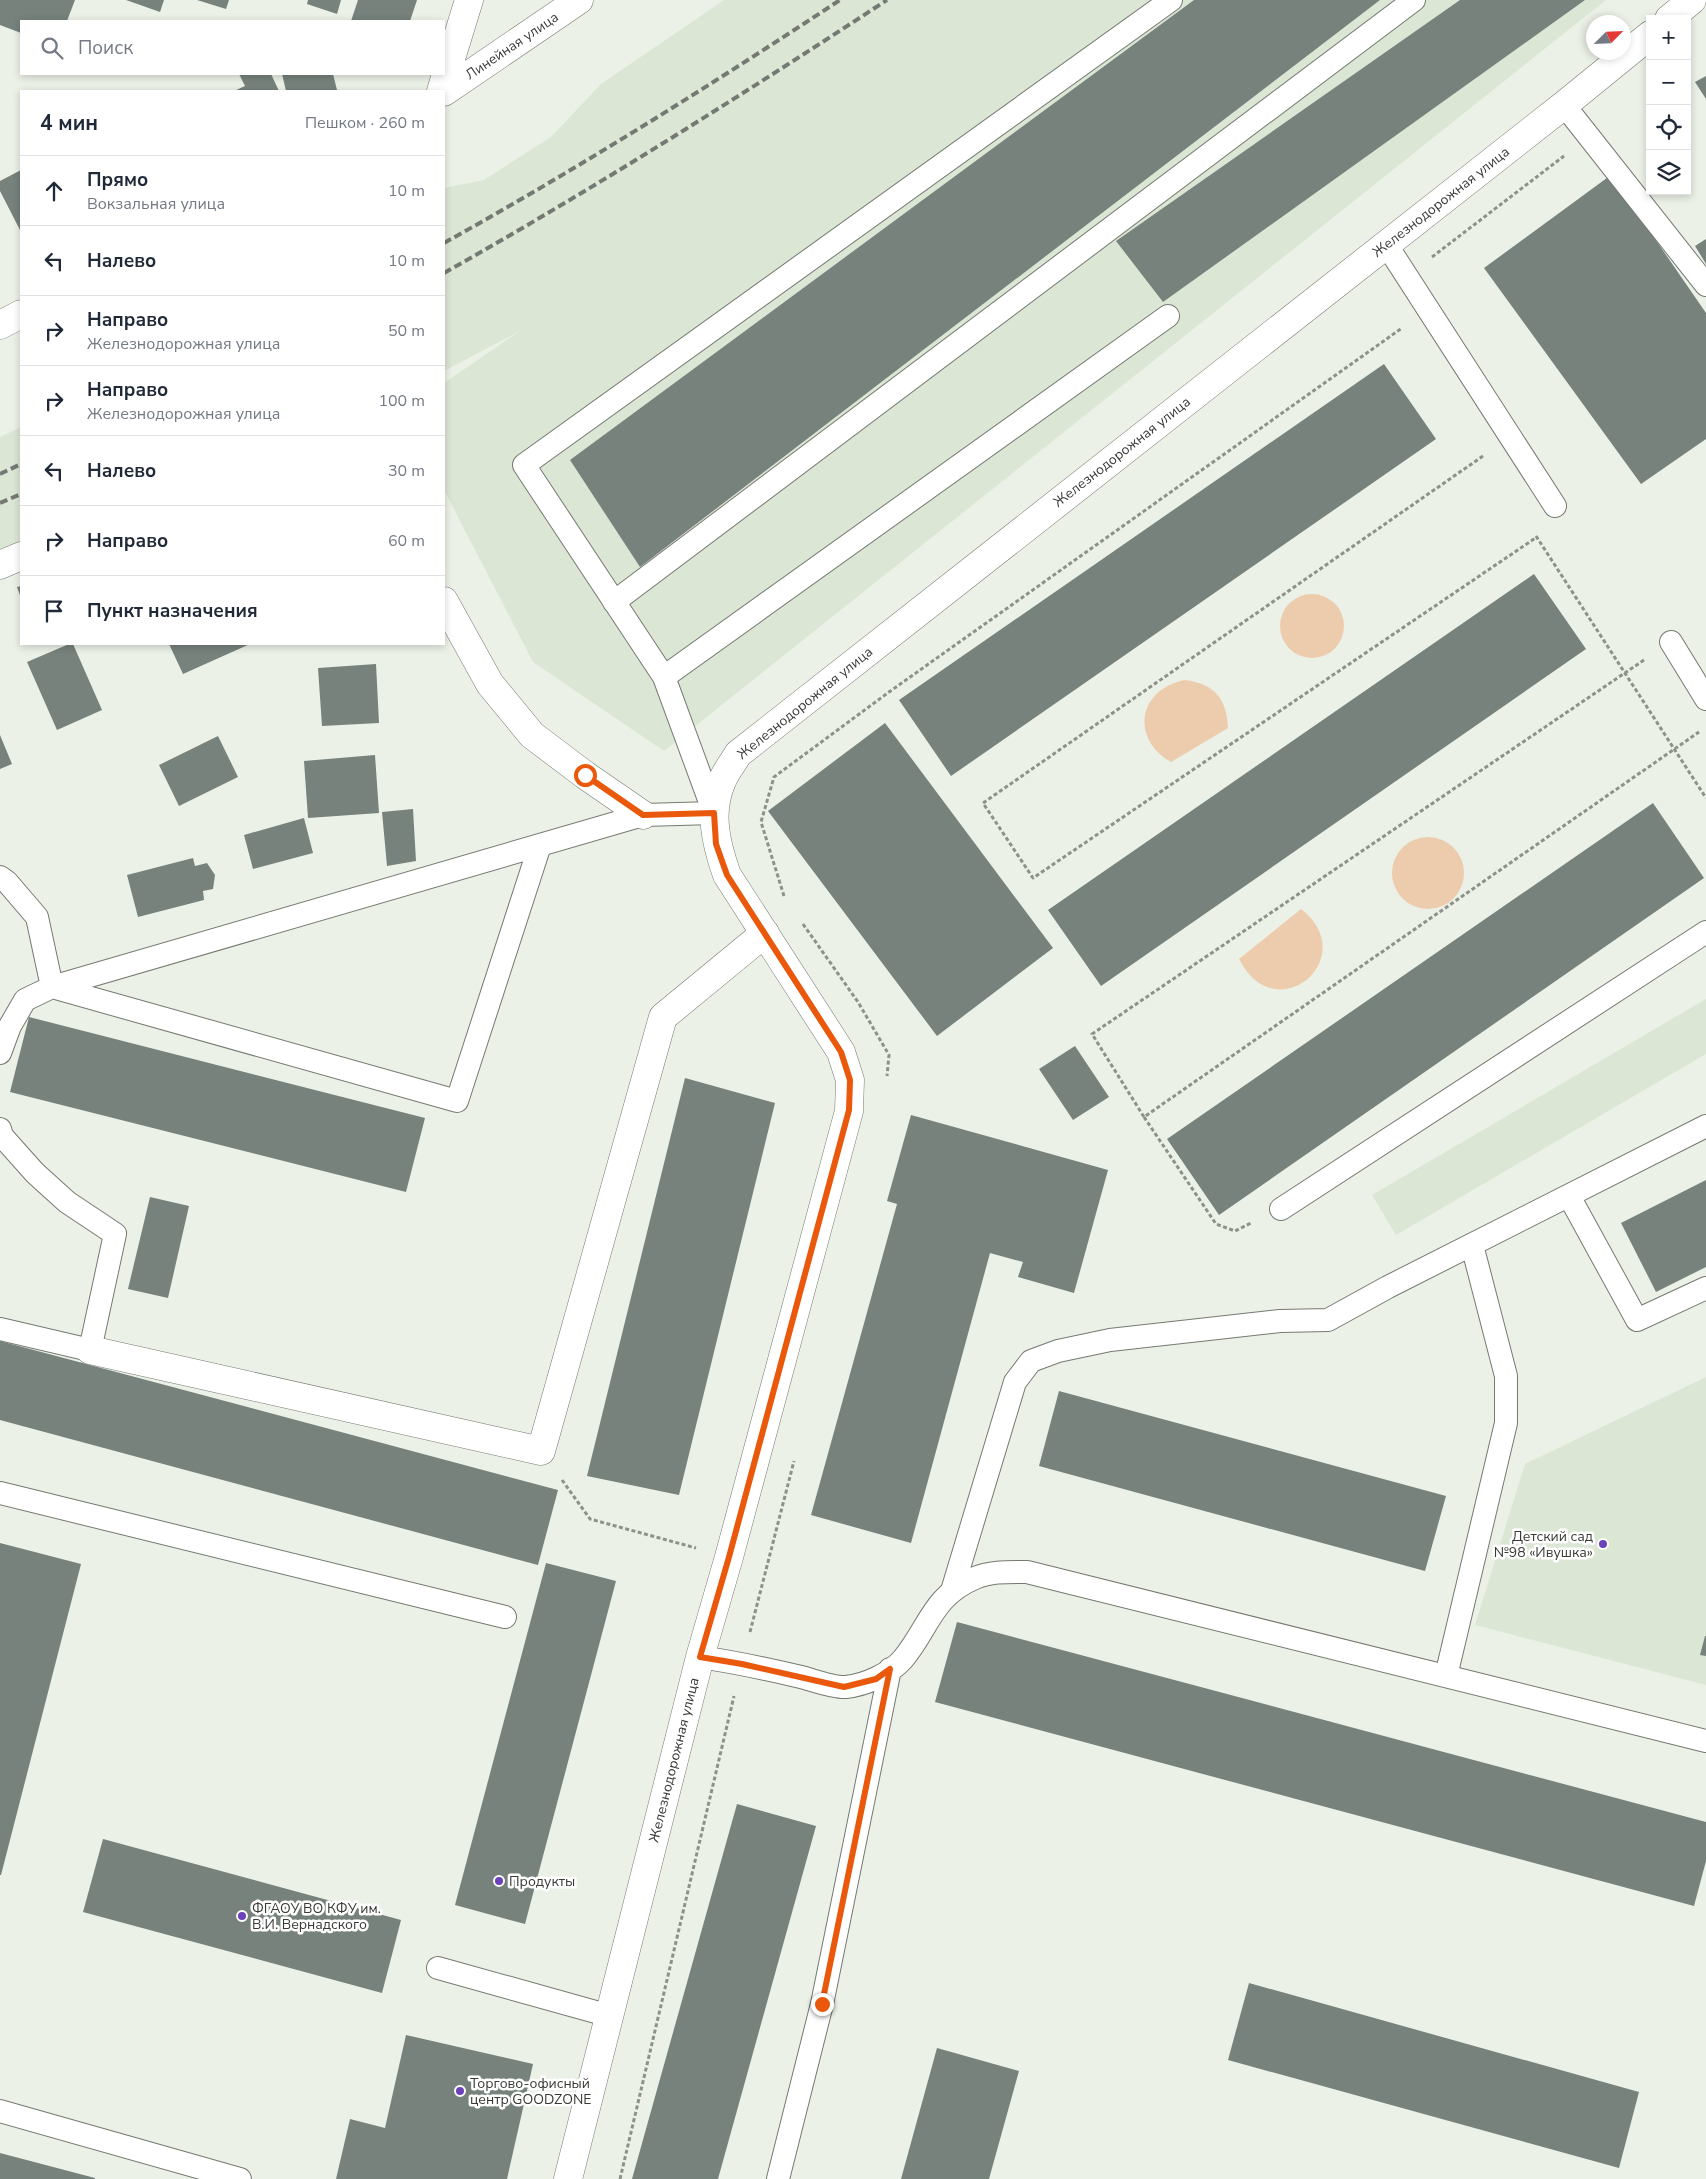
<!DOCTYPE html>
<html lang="ru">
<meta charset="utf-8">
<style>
:root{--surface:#fff;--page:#f2f2f3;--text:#1f2937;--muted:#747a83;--line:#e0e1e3}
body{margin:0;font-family:"Nunito Sans",sans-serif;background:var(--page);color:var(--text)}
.controls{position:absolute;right:15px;top:15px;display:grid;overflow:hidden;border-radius:0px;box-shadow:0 2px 8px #0003}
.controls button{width:45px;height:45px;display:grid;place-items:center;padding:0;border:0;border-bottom:1px solid var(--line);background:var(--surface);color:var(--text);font:25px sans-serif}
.compass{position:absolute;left:1586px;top:15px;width:45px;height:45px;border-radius:50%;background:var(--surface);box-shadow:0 2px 8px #0003;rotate:66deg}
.stop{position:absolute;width:15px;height:15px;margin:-11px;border:4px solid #ea580c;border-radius:50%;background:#fff}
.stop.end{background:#ea580c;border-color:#fff;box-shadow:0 1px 5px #0008}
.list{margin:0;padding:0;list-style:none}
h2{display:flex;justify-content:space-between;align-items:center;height:65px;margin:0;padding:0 20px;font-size:21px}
h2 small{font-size:16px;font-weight:400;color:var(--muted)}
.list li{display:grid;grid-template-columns:32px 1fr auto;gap:15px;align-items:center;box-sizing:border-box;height:70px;padding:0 20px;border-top:1px solid var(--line)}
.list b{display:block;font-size:19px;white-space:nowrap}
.list p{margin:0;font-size:16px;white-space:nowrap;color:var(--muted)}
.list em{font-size:16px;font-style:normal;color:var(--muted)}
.icon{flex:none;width:28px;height:28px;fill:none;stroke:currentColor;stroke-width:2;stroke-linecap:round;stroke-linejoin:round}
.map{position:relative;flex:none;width:1706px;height:2179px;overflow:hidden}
.search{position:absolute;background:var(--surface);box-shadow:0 2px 8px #0003;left:20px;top:20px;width:425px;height:55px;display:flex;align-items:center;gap:12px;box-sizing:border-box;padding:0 18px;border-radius:0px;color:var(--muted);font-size:19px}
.panel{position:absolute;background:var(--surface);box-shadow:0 2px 8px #0003;left:20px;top:90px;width:425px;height:555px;border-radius:0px}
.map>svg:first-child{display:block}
.built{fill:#dce6d5}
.green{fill:#ecccac}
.building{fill:#77827c}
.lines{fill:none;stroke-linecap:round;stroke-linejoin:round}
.service-casing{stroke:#757a71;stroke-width:24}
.minor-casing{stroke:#757a71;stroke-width:29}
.path{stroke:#8d918a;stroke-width:3;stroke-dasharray:4 2.5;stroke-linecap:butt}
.service{stroke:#fff;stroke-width:22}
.minor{stroke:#fff;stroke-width:28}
.rail{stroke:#757973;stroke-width:4;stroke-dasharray:8 4;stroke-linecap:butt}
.route{stroke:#ea580c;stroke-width:6}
.poi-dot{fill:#6b42ba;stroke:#fff;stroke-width:2}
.labels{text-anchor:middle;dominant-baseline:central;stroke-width:5;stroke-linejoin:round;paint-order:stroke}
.street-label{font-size:14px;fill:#383a36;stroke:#fff}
.poi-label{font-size:14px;fill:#383a36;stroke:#fff;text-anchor:start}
</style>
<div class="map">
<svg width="1706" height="2179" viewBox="0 0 1706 2179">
<rect width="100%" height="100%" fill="#ebf1e7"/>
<path class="built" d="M724,0H1606L664,751L533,662L444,490V383L520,331L444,371V188L484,180L551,137L601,84Z
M21,427V546L0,555V437Z
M1706,999V1054L1396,1235L1372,1195Z
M1706,1377V1685L1475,1625L1525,1464Z"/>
<path class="green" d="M1280 626a32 32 0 1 1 64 0a32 32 0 1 1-64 0Z
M1185,680C1214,684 1227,698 1228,728L1171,762C1130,739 1138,689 1185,680Z
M1392 873a36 36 0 1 1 72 0a36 36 0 1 1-72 0Z
M1301,909C1363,957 1276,1032 1239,959Z"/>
<path class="building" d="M0,0H75L67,21H21V33L0,25Z
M126,0H164L160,12Z
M197,0H229L226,9Z
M308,0H341L337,14L307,4Z
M358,0H417L410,21H351Z
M1194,0H1380L640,567L570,460Z
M1460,0H1585L1163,302L1116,241Z
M239,74H271L279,91H234L245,86Z
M282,74H333L337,90L286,91Z
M1706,76V99L1695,82Z
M21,170V232L0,191V181Z
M1611,175L1706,313V439L1641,484L1484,268Z
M1706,239V264L1695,246Z
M1384,364L1436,439L951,776L899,700Z
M1534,574L1586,649L1101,986L1048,910Z
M21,586V598L17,587Z
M69,644H73L102,710L57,730L27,662Z
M169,644H250L183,674Z
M376,664L379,723L322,726L318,668Z
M885,723L1053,948L937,1036L768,811Z
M0,735L12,764L0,769Z
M218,736L238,777L179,806L159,765Z
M375,755L379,813L308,818L304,761Z
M1653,803L1704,878L1219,1215L1167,1139Z
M413,809L416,861L387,866L382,812Z
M304,818L313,853L253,869L244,835Z
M193,858L195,866L207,863L215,875L213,889L203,891L204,900L138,917L127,875Z
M29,1017L425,1118L406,1192L10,1092Z
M1075,1046L1109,1097L1073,1120L1039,1069Z
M685,1078L775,1103L679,1495L587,1476Z
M911,1115L1108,1170L1074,1293L1018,1277L1023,1262L990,1253L911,1543L811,1515L897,1204L887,1201Z
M1706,1180V1267L1656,1292L1621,1223Z
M150,1197L189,1206L168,1298L128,1289Z
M0,1341L558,1490L538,1565L0,1420Z
M1059,1391L1446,1496L1425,1571L1039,1466Z
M0,1543L81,1564L1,1875H0Z
M546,1563L616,1581L525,1924L455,1905Z
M957,1622L1706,1822V1861L1694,1906L935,1702Z
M1705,1636H1706V1656L1700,1655Z
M737,1804L816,1826L718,2179H632Z
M103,1839L401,1920L382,1993L83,1912Z
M1249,1983L1639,2092L1619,2168L1228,2060Z
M406,2035L533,2064L507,2179H336L350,2119L385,2128Z
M937,2048L1019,2071L989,2179H901Z
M0,2153L95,2178V2179H0Z"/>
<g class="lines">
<g class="service-casing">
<path id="service" d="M1564,105L1706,285
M1386,244L1555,506
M1168,316L664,677L524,465L1171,0
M614,602L1414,0
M1671,642L1706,699
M0,877L7,882L37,917L52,987
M52,987L457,1101L540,845
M0,1053L10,1026L25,1000L52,987L643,815L714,813L664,677
M0,1129L2,1136L35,1173L67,1202L115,1234L90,1350L0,1329
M1569,1196L1637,1320L1706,1288
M1281,1209L1706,932
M0,1493L505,1617
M952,1591L1015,1382L1031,1361L1058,1351L1110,1340L1280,1321L1328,1320L1388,1287L1706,1126
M700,1657C734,1662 767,1669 801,1677C813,1680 834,1688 846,1687C865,1685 890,1674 903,1659C929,1628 932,1596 975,1578C991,1571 1009,1572 1027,1572L1706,1741
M1446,1676L1506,1423V1376L1472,1245
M438,1968L610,2016
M0,2111L240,2179
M778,2179L822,2004L890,1669"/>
</g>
<g class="minor-casing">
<path id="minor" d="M1669,19L1692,0
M441,91L469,0
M444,92L579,0
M0,325L21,314
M0,565L21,556
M444,601L490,684L532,735L585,775L643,815
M90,1350L541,1451L663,1017L765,933
M568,2179L700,1657L729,1557L849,1111L850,1080L841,1052L727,875C716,844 708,812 722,781C726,771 733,763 738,754L1564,105L1650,35"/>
</g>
<path class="path" d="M1432,257L1564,156
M1483,456L983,803L1033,878L1537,537
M1536,536L1706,798
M1644,660L1092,1034L1144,1117L1699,732
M784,896L761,822L774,777L889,692L1402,328
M803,924L858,1002L889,1055L887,1076
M1144,1117L1216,1224L1235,1231L1251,1223
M562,1480L590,1519L696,1548
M750,1632L794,1461
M620,2179L734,1696"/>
<use href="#service" class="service"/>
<use href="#minor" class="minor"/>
<path class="rail" d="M444,243C579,168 711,85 840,0
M444,273C595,188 742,95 887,0
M0,474L21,464
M0,503L21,494"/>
</g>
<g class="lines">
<path class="route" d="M585,775L643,815L714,813L716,844L727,875L841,1052L850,1080L849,1110L729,1557L700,1657L742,1664L844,1687L876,1679L890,1669L822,2004"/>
</g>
<g class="poi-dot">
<circle cx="1603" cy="1544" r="5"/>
<circle cx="499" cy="1881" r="5"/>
<circle cx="242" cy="1916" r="5"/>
<circle cx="460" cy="2091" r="5"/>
</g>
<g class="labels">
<g class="street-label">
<text transform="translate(512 46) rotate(-34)">Линейная улица</text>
<text transform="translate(1441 202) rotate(-38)">Железнодорожная улица</text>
<text transform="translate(1122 452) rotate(-38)">Железнодорожная улица</text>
<text transform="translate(805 703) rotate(-39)">Железнодорожная улица</text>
<text transform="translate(674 1760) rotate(-76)">Железнодорожная улица</text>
</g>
<g class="poi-label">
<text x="1593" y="1536" text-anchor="end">Детский сад<tspan x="1593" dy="16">№98 «Ивушка»</tspan></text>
<text x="509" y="1881">Продукты</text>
<text x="252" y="1908">ФГАОУ ВО КФУ им.<tspan x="252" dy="16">В.И. Вернадского</tspan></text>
<text x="470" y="2083">Торгово-офисный<tspan x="470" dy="16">центр GOODZONE</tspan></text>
</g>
</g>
</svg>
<div class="controls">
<button>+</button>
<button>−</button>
<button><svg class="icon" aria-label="locate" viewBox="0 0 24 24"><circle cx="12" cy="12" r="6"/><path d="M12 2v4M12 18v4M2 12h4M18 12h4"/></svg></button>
<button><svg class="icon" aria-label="layers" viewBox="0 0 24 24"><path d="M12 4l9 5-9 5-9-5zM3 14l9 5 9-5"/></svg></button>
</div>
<svg class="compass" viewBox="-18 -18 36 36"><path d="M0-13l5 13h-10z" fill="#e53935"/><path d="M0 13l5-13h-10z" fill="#747a83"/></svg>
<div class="stop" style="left:585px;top:775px"></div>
<div class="stop end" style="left:822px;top:2004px"></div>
<div class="search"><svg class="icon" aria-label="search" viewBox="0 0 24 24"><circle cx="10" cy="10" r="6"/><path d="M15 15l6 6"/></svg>Поиск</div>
<section class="panel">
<h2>4 мин<small>Пешком · 260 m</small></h2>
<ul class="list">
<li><svg class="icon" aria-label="ahead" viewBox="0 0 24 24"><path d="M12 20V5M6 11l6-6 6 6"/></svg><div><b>Прямо</b><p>Вокзальная улица</p></div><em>10 m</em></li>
<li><svg class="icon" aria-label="left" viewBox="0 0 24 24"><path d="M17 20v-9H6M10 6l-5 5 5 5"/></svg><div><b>Налево</b></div><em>10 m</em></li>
<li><svg class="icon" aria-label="right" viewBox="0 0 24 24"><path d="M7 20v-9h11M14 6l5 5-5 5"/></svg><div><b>Направо</b><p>Железнодорожная улица</p></div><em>50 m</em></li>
<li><svg class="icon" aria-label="right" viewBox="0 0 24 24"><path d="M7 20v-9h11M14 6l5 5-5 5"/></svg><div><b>Направо</b><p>Железнодорожная улица</p></div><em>100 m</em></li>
<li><svg class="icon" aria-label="left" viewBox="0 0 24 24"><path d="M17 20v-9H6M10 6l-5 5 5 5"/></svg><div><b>Налево</b></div><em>30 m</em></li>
<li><svg class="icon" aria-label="right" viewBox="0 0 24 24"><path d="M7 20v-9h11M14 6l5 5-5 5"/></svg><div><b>Направо</b></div><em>60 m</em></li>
<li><svg class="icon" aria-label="arrive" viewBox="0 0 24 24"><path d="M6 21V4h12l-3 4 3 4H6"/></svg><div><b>Пункт назначения</b></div></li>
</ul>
</section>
</div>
